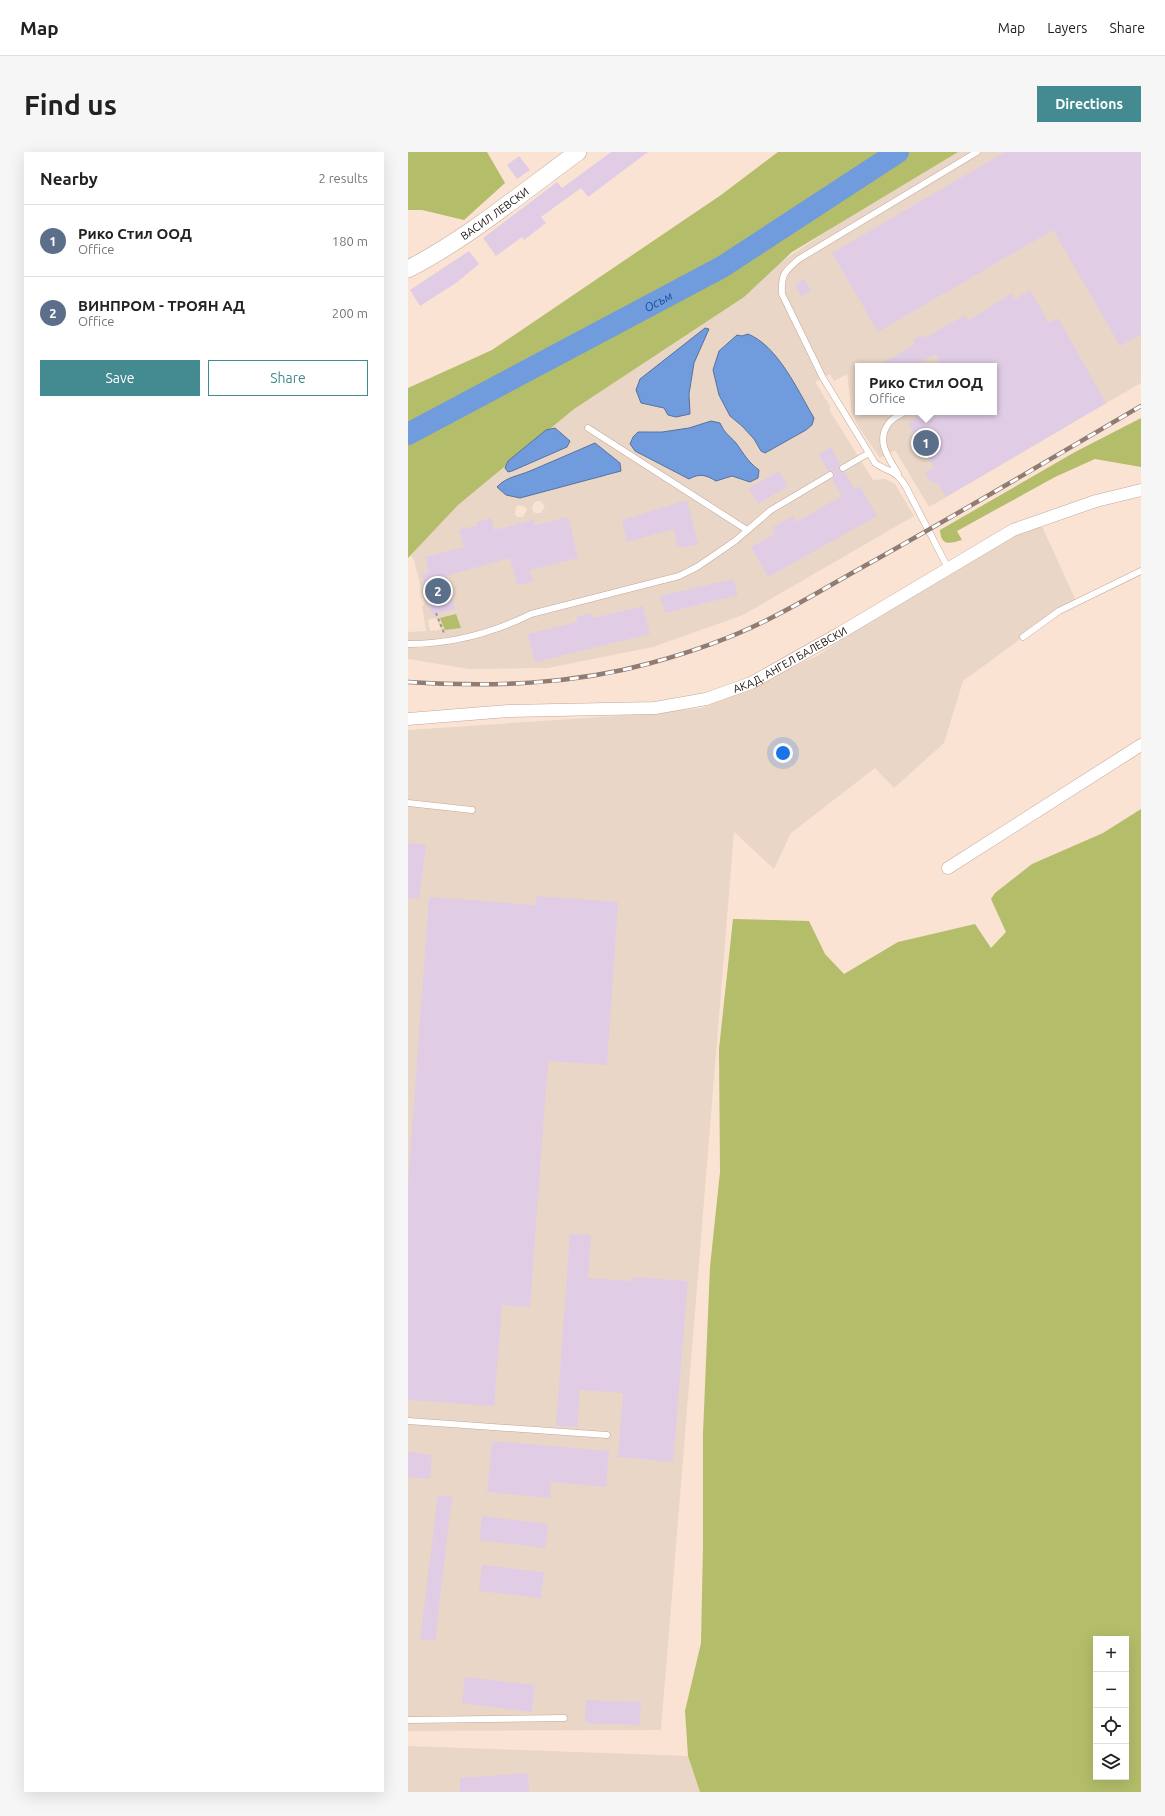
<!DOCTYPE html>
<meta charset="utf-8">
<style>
:root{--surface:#fff;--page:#f6f6f6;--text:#222;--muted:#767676;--line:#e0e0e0;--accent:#438b91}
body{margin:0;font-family:Ubuntu,sans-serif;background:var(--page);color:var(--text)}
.controls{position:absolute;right:12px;bottom:12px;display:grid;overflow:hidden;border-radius:0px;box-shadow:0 4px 16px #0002}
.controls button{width:36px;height:36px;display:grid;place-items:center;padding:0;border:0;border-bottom:1px solid var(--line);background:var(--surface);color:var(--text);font:20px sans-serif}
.you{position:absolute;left:375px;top:601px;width:14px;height:14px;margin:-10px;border:3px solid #fff;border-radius:50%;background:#1a73e8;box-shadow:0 0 0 6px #1a73e833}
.badge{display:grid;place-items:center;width:26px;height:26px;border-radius:50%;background:var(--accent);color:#fff;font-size:13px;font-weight:700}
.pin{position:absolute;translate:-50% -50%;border:2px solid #fff;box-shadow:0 1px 4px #0006}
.popup{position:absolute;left:447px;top:211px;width:142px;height:52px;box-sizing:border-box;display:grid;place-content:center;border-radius:0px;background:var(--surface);filter:drop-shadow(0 1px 3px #0005);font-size:13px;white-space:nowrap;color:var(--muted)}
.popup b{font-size:15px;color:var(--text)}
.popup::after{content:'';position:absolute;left:50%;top:100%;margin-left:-8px;border:8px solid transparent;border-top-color:var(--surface)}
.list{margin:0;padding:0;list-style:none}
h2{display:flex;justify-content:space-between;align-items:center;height:52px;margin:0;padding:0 16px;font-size:17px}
h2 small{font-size:13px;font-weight:400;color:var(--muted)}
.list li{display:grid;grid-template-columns:26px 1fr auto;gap:12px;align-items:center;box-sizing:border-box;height:72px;padding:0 16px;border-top:1px solid var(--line)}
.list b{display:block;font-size:15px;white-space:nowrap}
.list p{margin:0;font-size:13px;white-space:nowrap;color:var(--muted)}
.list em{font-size:13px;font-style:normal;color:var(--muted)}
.actions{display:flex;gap:8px;padding:12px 16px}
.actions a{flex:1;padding:9px 0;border:1px solid var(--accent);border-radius:0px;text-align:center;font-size:14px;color:var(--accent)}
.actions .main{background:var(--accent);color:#fff}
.icon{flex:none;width:22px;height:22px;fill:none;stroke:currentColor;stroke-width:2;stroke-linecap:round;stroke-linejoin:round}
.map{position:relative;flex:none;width:733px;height:1640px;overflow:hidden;border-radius:0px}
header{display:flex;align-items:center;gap:24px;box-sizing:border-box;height:56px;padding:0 20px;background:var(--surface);border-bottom:1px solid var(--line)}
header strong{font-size:19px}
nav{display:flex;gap:22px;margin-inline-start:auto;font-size:14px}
.intro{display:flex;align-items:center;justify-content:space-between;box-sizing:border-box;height:96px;padding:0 24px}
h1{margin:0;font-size:28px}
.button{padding:10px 18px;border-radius:0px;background:var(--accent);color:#fff;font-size:14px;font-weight:700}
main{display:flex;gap:24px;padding:0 24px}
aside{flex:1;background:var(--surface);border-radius:0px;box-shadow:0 4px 16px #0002}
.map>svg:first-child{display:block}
.industrial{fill:#e9d6c7;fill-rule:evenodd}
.green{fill:#b4bd6a;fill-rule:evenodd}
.water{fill:#709bdd;stroke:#57729e}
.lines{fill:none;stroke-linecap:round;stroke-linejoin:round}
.river{stroke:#709bdd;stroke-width:22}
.building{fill:#e1cce6}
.lane-casing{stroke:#c4a796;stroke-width:7}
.street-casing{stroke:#c4a796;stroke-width:13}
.secondary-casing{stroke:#c4a796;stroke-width:18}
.path{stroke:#a79589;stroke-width:2;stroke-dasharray:3 3;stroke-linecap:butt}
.lane{stroke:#fff;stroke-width:6}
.street{stroke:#fff;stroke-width:12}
.secondary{stroke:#fff;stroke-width:17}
.rail-casing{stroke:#8f7d73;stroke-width:4.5}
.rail{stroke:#fff;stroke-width:3;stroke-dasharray:9;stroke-linecap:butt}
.labels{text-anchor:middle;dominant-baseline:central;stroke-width:3;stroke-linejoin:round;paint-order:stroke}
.street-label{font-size:11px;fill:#1c120c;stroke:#fff}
.water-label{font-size:12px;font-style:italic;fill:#144a97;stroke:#fff}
</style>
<header>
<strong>Map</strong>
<nav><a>Map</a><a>Layers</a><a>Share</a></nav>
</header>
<div class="intro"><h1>Find us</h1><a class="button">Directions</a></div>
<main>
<aside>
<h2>Nearby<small>2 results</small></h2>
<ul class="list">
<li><span class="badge" style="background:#5c6f8a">1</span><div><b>Рико Стил ООД</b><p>Office</p></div><em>180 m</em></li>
<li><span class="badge" style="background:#5c6f8a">2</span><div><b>ВИНПРОМ - ТРОЯН АД</b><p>Office</p></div><em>200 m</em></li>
</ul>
<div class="actions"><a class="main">Save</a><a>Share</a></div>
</aside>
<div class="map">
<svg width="733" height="1640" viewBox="0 0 733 1640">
<rect width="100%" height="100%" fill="#fbe3d4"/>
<path class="industrial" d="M536,0H733V231L521,355L487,298L472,306L450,274L444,261L439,222L426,229L422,222L407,230L422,254V259L465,328L477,327L487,332L506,364L335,463L245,495L140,516L61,517L0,507V480L18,479L14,454L17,452L6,408L0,399L127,276ZM301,177L286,211L281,242L282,262L268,265L260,263L257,256ZM329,183L334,184L353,299L346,287L334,274L322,264L311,243L305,218L311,199ZM450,214H586V260H450ZM303,269L327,291L342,311L351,318L342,330L324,324L308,329L298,323H289L240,279L254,280L281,276ZM174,296L212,311L213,319L199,324L108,323L120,320ZM129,349H132L137,354L133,361H127L124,358L126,351ZM111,353L117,355L119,358L115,365H109L107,362L108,355ZM28,466L33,478L22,479L20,468Z
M632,370L669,451L615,485L555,529L536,591L486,636L467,616L383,681L366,717L326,680L253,1578L0,1579V578L208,564L294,556L409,504L562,404Z
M0,1594L280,1604L292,1640H0Z"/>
<path class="green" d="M0,0H79L97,31L56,68L14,58H0Z
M370,0H550L384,100L336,145L166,257L50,353L0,406V236L84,198L313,43Z
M733,266V315L687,307L647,325L549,379L554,388C541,392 533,394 532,378L667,300Z
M48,462L53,476L37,478L32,466Z
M733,657V1640H292L280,1604L277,1559L293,1491L295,1393V1281L302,1115L312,1020L311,897L325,767L401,769L417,802L436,822L490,790L567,772L583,796L598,780L583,747L587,741L624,712L695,681ZM688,1487H718V1625H688Z"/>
<path class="water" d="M297,176L301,177L286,211L281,242L282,262L268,265L260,263L256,256L233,251L228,238L232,227Z
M340,182C370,194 390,239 406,266L404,273L398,278L357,301L353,299L346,287L334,274L322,264L311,243L305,218L311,199L329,183L334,184Z
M303,269L312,271C317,282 321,283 328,291C336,302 340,310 351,318L350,326L342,330L324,324L308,329C298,323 292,321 281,327L227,299L222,292L225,285L230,280H254L281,276Z
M147,276L162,289L159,295L104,319L100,320L97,316L100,309L138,278Z
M187,291L212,311L213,319L112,346L98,343L89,335C98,325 110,324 122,319C144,310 165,300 187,291Z"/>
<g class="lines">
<path class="river" id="s1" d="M0,282L314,115L490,0"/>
</g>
<path class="building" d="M203,0H240L180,45L173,36L133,65L138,71L116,88L114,85L88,104L75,86L149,30L154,36Z
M597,0H733V182L712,194L645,78L470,180L424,101Z
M111,4L122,18L109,27L99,13Z
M61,99L71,112L48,131L12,154L2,138Z
M396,127L403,139L393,144L387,133Z
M622,138L641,171L650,166L698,251L538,345L530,331L523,330L517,321L526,316L500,271L518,260H586V214H534L527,202L505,214H469L507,192L505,188L515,182L517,186L557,163L560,169L604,141L607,147Z
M423,295L432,312L431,316V319L437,320L446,337L452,334L469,364L360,425L343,395L367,382L364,376L385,364L388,370L434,344L424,327L426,321L424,319H420L410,302Z
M371,319L380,334L350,352L341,336Z
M279,348L290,392L275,396L274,394L270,395L266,377L219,390L214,368Z
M160,365L170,406L122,418L125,430L109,433L102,406L38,424L47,457L24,463L14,422L21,420L17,405L56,395L51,378L70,373L69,370L83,366L86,378L126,368L127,373Z
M325,427L330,443L257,461L252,444Z
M235,454L242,482L127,510L120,482L169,470L168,465L184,461L186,466Z
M0,691L18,693L11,747L0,746Z
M128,744L210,750L199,913L140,909L122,1155L94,1153L86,1254L0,1248V1033L21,745L128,753Z
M162,1082L183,1083L180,1126L225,1129V1125L280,1129L265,1310L210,1305L215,1241L172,1238L169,1275L148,1274Z
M84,1289L201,1299L198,1335L143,1330L142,1346L79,1340Z
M0,1300L24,1303L22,1327L0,1325Z
M30,1343L44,1345L27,1489L12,1487Z
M74,1364L140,1372L137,1396L71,1388Z
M74,1413L136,1420L133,1446L71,1439Z
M57,1525L127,1533L124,1560L54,1551Z
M178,1548L233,1550L232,1573L177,1571Z
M120,1621L121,1640H52V1626Z"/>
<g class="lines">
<g class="lane-casing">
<path id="lane" d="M180,276L339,378
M435,316L461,301
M490,322C481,306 467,289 481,271C484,266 492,263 497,260
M540,416L498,335C494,328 489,322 482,319C476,316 472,315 467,311L415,226L374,142C373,122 376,120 391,107L569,0
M615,485L651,459L733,419
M0,492C42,492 85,481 123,462L271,424L289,415L327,389L363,358L422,323
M0,651L64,658
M0,1269L199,1283
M0,1568L156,1566"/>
</g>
<g class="street-casing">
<g id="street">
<path id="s2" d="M0,567L100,559L247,556L298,547L343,531L432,481L605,378L688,349L733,338"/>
<path d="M540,716L733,593"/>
</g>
</g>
<g class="secondary-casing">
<g id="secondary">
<path id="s3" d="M0,117C59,87 116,39 170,0"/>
</g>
</g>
<path class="path" d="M28,461L36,481"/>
<use href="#lane" class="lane"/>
<use href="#street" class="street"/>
<use href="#secondary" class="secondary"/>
<g class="rail-casing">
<path id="rail" d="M0,530C82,535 163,533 243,511C284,500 326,485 363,466C397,449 429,429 462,411C553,360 643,307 733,254"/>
</g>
<use href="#rail" class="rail"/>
</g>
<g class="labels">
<g class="street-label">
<text stroke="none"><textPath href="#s3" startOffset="103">ВАСИЛ ЛЕВСКИ</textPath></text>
<text stroke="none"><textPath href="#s2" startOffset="392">АКАД. АНГЕЛ БАЛЕВСКИ</textPath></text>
</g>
<g class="water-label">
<text stroke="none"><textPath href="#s1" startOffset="283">Осъм</textPath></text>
</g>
</g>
</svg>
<div class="controls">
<button>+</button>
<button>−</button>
<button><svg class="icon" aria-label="locate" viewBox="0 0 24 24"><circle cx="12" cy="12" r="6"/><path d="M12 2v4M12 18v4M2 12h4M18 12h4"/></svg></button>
<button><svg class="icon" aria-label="layers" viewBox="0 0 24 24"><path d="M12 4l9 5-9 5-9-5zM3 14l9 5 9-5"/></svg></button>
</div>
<div class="you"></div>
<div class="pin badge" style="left:518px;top:291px;background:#5c6f8a">1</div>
<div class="popup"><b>Рико Стил ООД</b>Office</div>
<div class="pin badge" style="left:30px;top:439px;background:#5c6f8a">2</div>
</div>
</main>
